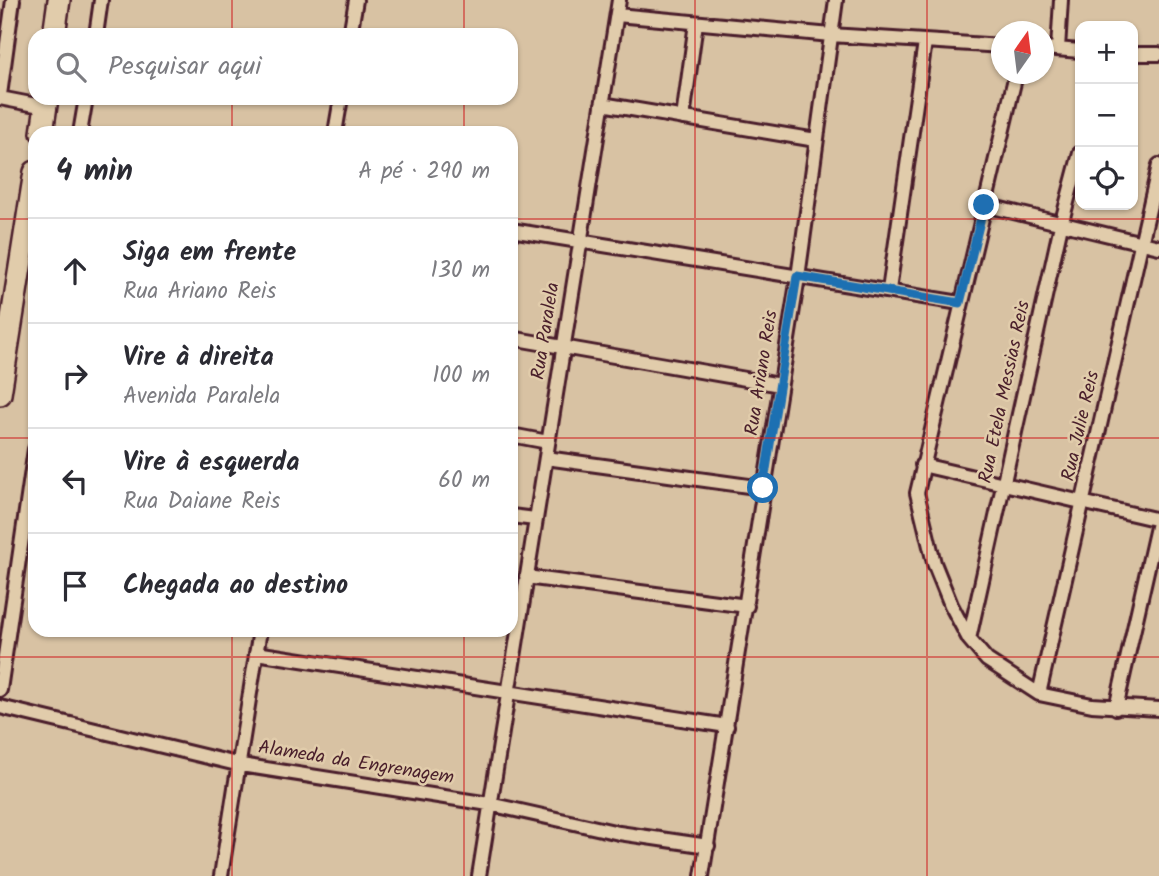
<!DOCTYPE html>
<html lang="pt">
<meta charset="utf-8">
<style>
:root{--surface:#fff;--page:#f7f7f7;--text:#2b2b33;--muted:#7c7c81;--line:#e1e1e2}
body{margin:0;font-family:Kalam,sans-serif;background:var(--page);color:var(--text)}
.controls{position:absolute;right:21px;top:21px;display:grid;overflow:hidden;border-radius:14px;box-shadow:0 2px 5px #0004}
.controls button{width:63px;height:63px;display:grid;place-items:center;padding:0;border:0;border-bottom:2px solid var(--line);background:var(--surface);color:var(--text);font:35px sans-serif}
.compass{position:absolute;left:991px;top:21px;width:63px;height:63px;border-radius:50%;background:var(--surface);box-shadow:0 2px 5px #0004;rotate:14deg}
.stop{position:absolute;width:21px;height:21px;margin:-16px;border:5px solid #1f6fb2;border-radius:50%;background:#fff}
.stop.end{background:#1f6fb2;border-color:#fff;box-shadow:0 2px 7px #0008}
.list{margin:0;padding:0;list-style:none}
h2{display:flex;justify-content:space-between;align-items:center;height:91px;margin:0;padding:0 28px;font-size:30px}
h2 small{font-size:23px;font-weight:400;color:var(--muted)}
.list li{display:grid;grid-template-columns:46px 1fr auto;gap:21px;align-items:center;box-sizing:border-box;height:105px;padding:0 28px;border-top:2px solid var(--line)}
.list b{display:block;font-size:26px;white-space:nowrap}
.list p{margin:0;font-size:23px;white-space:nowrap;color:var(--muted)}
.list em{font-size:23px;font-style:normal;color:var(--muted)}
.icon{flex:none;width:38px;height:38px;fill:none;stroke:currentColor;stroke-width:2;stroke-linecap:round;stroke-linejoin:round}
.map{position:relative;flex:none;width:1159px;height:876px;overflow:hidden}
.search{position:absolute;background:var(--surface);box-shadow:0 2px 5px #0004;left:28px;top:28px;width:490px;height:77px;display:flex;align-items:center;gap:18px;box-sizing:border-box;padding:0 24px;border-radius:21px;color:var(--muted);font-size:26px}
.panel{position:absolute;background:var(--surface);box-shadow:0 2px 5px #0004;left:28px;top:126px;width:490px;height:511px;border-radius:21px}
.map>svg:first-child{display:block}
.lines{fill:none;stroke-linecap:round;stroke-linejoin:round}
.minor-casing{stroke:#4a1f2b;stroke-width:18}
.trunk-casing{stroke:#4a1f2b;stroke-width:26}
.minor{stroke:#e1ccab;stroke-width:12}
.trunk{stroke:#e1ccab;stroke-width:21}
.route{stroke:#1f6fb2;stroke-width:9}
.grid{fill:none;stroke:#cf2828;stroke-width:2;stroke-opacity:0.55}
.labels{text-anchor:middle;dominant-baseline:central;stroke-width:5;stroke-linejoin:round;paint-order:stroke}
.street-label{font-size:19px;fill:#4a1f2b;stroke:#e1ccab}
</style>
<div class="map">
<svg width="1159" height="876" viewBox="0 0 1159 876">
<rect width="100%" height="100%" fill="#d8c2a3"/>
<filter id="ink" filterUnits="userSpaceOnUse"><feTurbulence type="fractalNoise" baseFrequency=".0143" numOctaves="2"/><feDisplacementMap in="SourceGraphic" scale="14" xChannelSelector="R" yChannelSelector="G"/><feConvolveMatrix kernelMatrix="1 2 1 2 8 2 1 2 1" color-interpolation-filters="sRGB"/></filter>
<g filter="url(#ink)">
<g class="lines">
<g class="minor-casing">
<path id="minor" d="M617,15L831,35L1002,46
M96,35L101,0
M350,35L356,0
M1044,48L1080,51
M1058,49L1061,0
M1133,54H1159
M1016,74L917,493L934,563L951,605L969,639L987,660L1039,694L1092,705L1159,709
M0,95L13,0
M0,98L46,107
M602,104L816,140
M683,118L696,23
M80,133L86,98
M335,133L341,98
M984,205L1159,247
M511,230L960,303
M889,290L925,42
M511,338L780,385
M511,435L548,442
M546,458L763,488
M922,465L1159,520
M511,516L535,519
M526,577L747,606
M969,639L1061,225L1080,153
M256,653L727,726
M0,690L35,449
M1039,694L1159,165
M0,707L241,765L489,804L619,833L708,846
M1116,708L1159,518
M221,876L260,630
M479,876L619,0
M702,876L798,277L836,0"/>
</g>
<g class="trunk-casing">
<path id="trunk" d="M54,35L59,0
M42,133L47,98
M0,394L35,172"/>
</g>
<use href="#minor" class="minor"/>
<use href="#trunk" class="trunk"/>
</g>
</g>
<g class="lines" filter="url(#ink)">
<path class="route" d="M763,488L797,276L960,303L984,205"/>
</g>
<path class="grid" d="M232,0V35M464,0V35M695,0V876M927,0V876M232,98V133M464,98V133M0,219H35M511,219H1159M0,438H35M511,438H1159M232,630V876M464,630V876M0,657H1159"/>
<g class="labels">
<g class="street-label">
<text transform="translate(546 331) rotate(-81)">Rua Paralela</text>
<text transform="translate(762 373) rotate(-81)">Rua Ariano Reis</text>
<text transform="translate(1005 392) rotate(-78)">Rua Etela Messias Reis</text>
<text transform="translate(1081 426) rotate(-77)">Rua Julie Reis</text>
<text transform="translate(356 763) rotate(9)">Alameda da Engrenagem</text>
</g>
</g>
</svg>
<div class="controls">
<button>+</button>
<button>−</button>
<button><svg class="icon" aria-label="locate" viewBox="0 0 24 24"><circle cx="12" cy="12" r="6"/><path d="M12 2v4M12 18v4M2 12h4M18 12h4"/></svg></button>
</div>
<svg class="compass" viewBox="-18 -18 36 36"><path d="M0-13l5 13h-10z" fill="#e53935"/><path d="M0 13l5-13h-10z" fill="#7c7c81"/></svg>
<div class="stop" style="left:763px;top:488px"></div>
<div class="stop end" style="left:984px;top:205px"></div>
<div class="search"><svg class="icon" aria-label="search" viewBox="0 0 24 24"><circle cx="10" cy="10" r="6"/><path d="M15 15l6 6"/></svg>Pesquisar aqui</div>
<section class="panel">
<h2>4 min<small>A pé · 290 m</small></h2>
<ul class="list">
<li><svg class="icon" aria-label="ahead" viewBox="0 0 24 24"><path d="M12 20V5M6 11l6-6 6 6"/></svg><div><b>Siga em frente</b><p>Rua Ariano Reis</p></div><em>130 m</em></li>
<li><svg class="icon" aria-label="right" viewBox="0 0 24 24"><path d="M7 20v-9h11M14 6l5 5-5 5"/></svg><div><b>Vire à direita</b><p>Avenida Paralela</p></div><em>100 m</em></li>
<li><svg class="icon" aria-label="left" viewBox="0 0 24 24"><path d="M17 20v-9H6M10 6l-5 5 5 5"/></svg><div><b>Vire à esquerda</b><p>Rua Daiane Reis</p></div><em>60 m</em></li>
<li><svg class="icon" aria-label="arrive" viewBox="0 0 24 24"><path d="M6 21V4h12l-3 4 3 4H6"/></svg><div><b>Chegada ao destino</b></div></li>
</ul>
</section>
</div>
